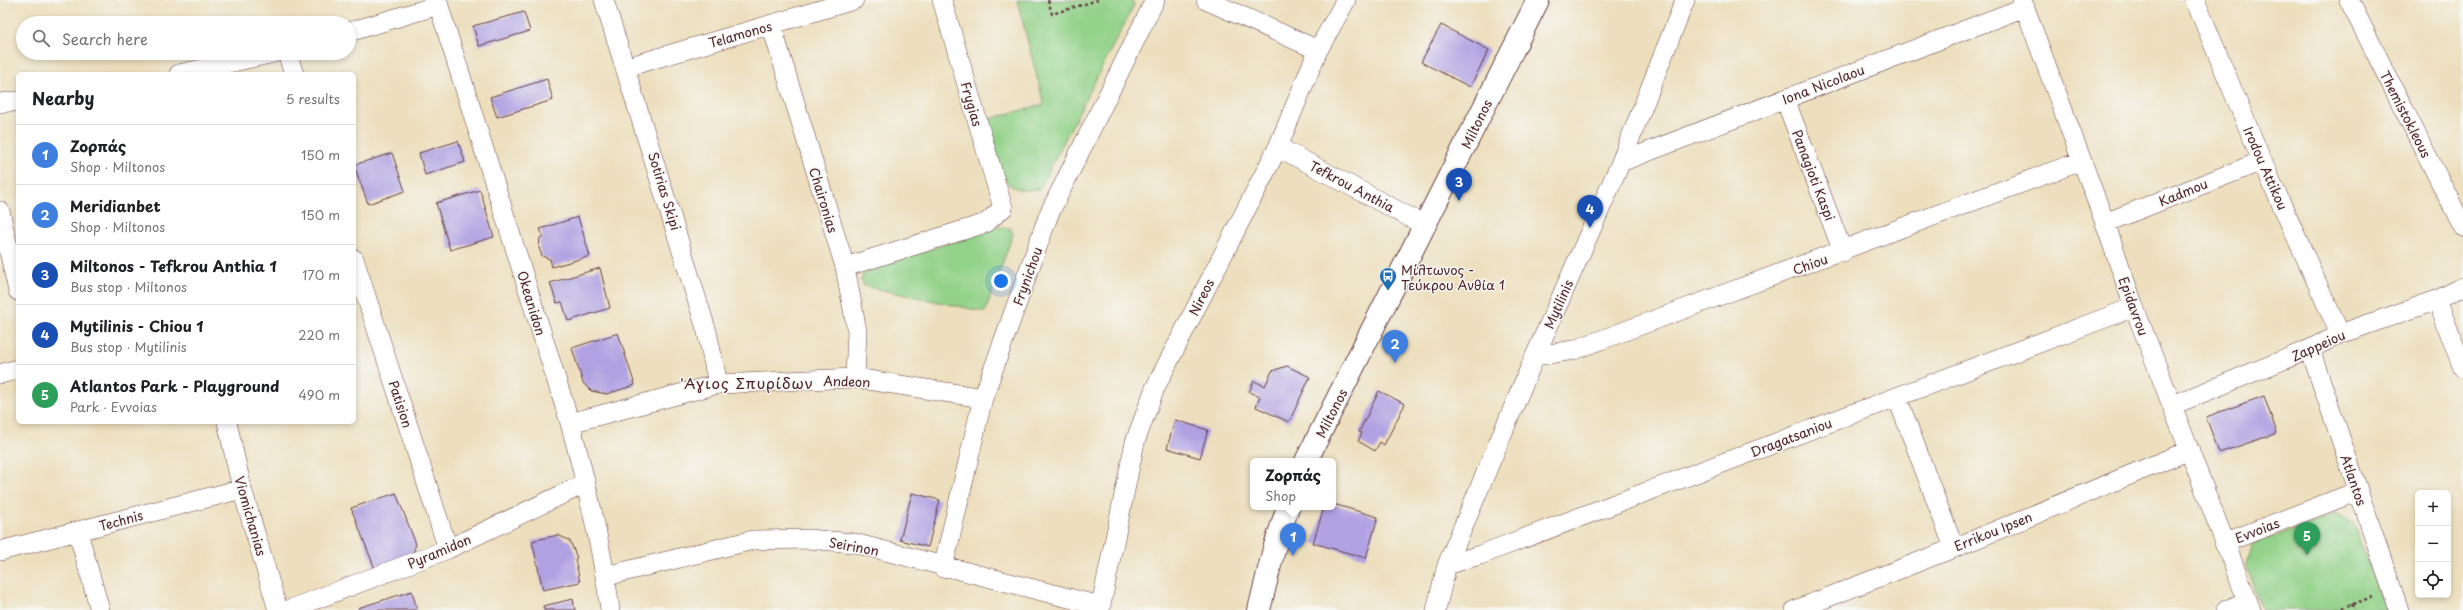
<!DOCTYPE html>
<meta charset="utf-8">
<style>
:root{--surface:#fff;--page:#f2f2f2;--text:#202124;--muted:#757577;--line:#e0e0e0;--accent:#111827}
body{margin:0;font-family:"Playpen Sans",sans-serif;background:var(--page);color:var(--text)}
.controls{position:absolute;right:12px;bottom:12px;display:grid;overflow:hidden;border-radius:6px;box-shadow:0 2px 6px #0003}
.controls button{width:36px;height:36px;display:grid;place-items:center;padding:0;border:0;border-bottom:1px solid var(--line);background:var(--surface);color:var(--text);font:20px sans-serif}
.you{position:absolute;left:1001px;top:281px;width:14px;height:14px;margin:-10px;border:3px solid #fff;border-radius:50%;background:#1a73e8;box-shadow:0 0 0 6px #1a73e833}
.badge{display:grid;place-items:center;width:26px;height:26px;border-radius:50%;background:var(--accent);color:#fff;font-size:13px;font-weight:700}
.pin{position:absolute;translate:-50% -33px;filter:drop-shadow(0 1px 2px #0008)}
.pin::after{content:'';position:absolute;top:21px;width:14px;height:12px;background:inherit;clip-path:polygon(0 0,100% 0,50% 100%)}
.popup{position:absolute;left:1250px;top:458px;width:86px;height:52px;box-sizing:border-box;display:grid;place-content:center;border-radius:6px;background:var(--surface);filter:drop-shadow(0 1px 3px #0005);font-size:13px;white-space:nowrap;color:var(--muted)}
.popup b{font-size:15px;color:var(--text)}
.popup::after{content:'';position:absolute;left:50%;top:100%;margin-left:-8px;border:8px solid transparent;border-top-color:var(--surface)}
.list{margin:0;padding:0;list-style:none}
h2{display:flex;justify-content:space-between;align-items:center;height:52px;margin:0;padding:0 16px;font-size:17px}
h2 small{font-size:13px;font-weight:400;color:var(--muted)}
.list li{display:grid;grid-template-columns:26px 1fr auto;gap:12px;align-items:center;box-sizing:border-box;height:60px;padding:0 16px;border-top:1px solid var(--line)}
.list b{display:block;font-size:15px;white-space:nowrap}
.list p{margin:0;font-size:13px;white-space:nowrap;color:var(--muted)}
.list em{font-size:13px;font-style:normal;color:var(--muted)}
.icon{flex:none;width:22px;height:22px;fill:none;stroke:currentColor;stroke-width:2;stroke-linecap:round;stroke-linejoin:round}
.map{position:relative;flex:none;width:2463px;height:610px;overflow:hidden}
.search{position:absolute;background:var(--surface);box-shadow:0 2px 6px #0003;left:16px;top:16px;width:340px;height:44px;display:flex;align-items:center;gap:10px;box-sizing:border-box;padding:0 14px;border-radius:22px;color:var(--muted);font-size:15px}
.panel{position:absolute;background:var(--surface);box-shadow:0 2px 6px #0003;left:16px;top:72px;width:340px;height:352px;border-radius:6px}
.map>svg:first-child{display:block}
.green{fill:#93d289;stroke:#6e785a}
.building{fill:#b0a2e2}
.lines{fill:none;stroke-linecap:round;stroke-linejoin:round}
.street-casing{stroke:#623c41;stroke-width:20}
.secondary-casing{stroke:#623c41;stroke-width:24}
.path{stroke:#623c41;stroke-width:2.5;stroke-dasharray:3 3;stroke-linecap:butt}
.street{stroke:#fff;stroke-width:19}
.secondary{stroke:#fff;stroke-width:22}
.labels{text-anchor:middle;dominant-baseline:central;stroke-width:3;stroke-linejoin:round;paint-order:stroke}
.street-label{font-size:13px;fill:#4a1f2b;stroke:#f6f6f2}
.poi-label{font-size:13px;fill:#4a1f2b;stroke:#f6f6f2;text-anchor:start}
.quarter-label{font-size:15px;letter-spacing:1px;fill:#4a1f2b;stroke:#f6f6f2}
</style>
<div class="map">
<svg width="2463" height="610" viewBox="0 0 2463 610">
<rect width="100%" height="100%" fill="#f6f6f2"/>
<filter id="ink" filterUnits="userSpaceOnUse"><feTurbulence type="fractalNoise" baseFrequency=".025" numOctaves="2"/><feDisplacementMap in="SourceGraphic" scale="8" xChannelSelector="R" yChannelSelector="G"/><feConvolveMatrix kernelMatrix="1 2 1 2 8 2 1 2 1" color-interpolation-filters="sRGB"/></filter>
<filter id="wash" filterUnits="userSpaceOnUse"><feTurbulence type="fractalNoise" baseFrequency=".012" numOctaves="4" result="noise"/><feDisplacementMap in="SourceGraphic" scale="16" xChannelSelector="R" yChannelSelector="G"/><feGaussianBlur stdDeviation="0.9" result="paint"/><feColorMatrix in="noise" values="0 0 0 0 0 0 0 0 0 0 0 0 0 0 0 0 0 1.4 0 .05"/><feComposite in="paint" operator="in"/></filter>
<g filter="url(#wash)">
<rect width="100%" height="100%" fill="#eddfbd"/>
<path class="green" d="M1017,0H1132L1134,5L1039,190C1030,191 1020,191 1011,186C999,178 991,134 986,120L1044,104Z
M995,227L1010,228L1013,234L985,312L864,286L861,280L865,272Z
M2336,514L2353,523L2386,610H2262L2246,565L2251,545Z"/>
<g id="blocks">
<path class="building" d="M524,12L530,31L479,46L473,26Z
M1441,25L1489,50L1470,87L1421,62Z
M547,79L553,100L497,117L490,97Z
M458,141L465,162L425,175L419,153Z
M392,153L405,191L368,204L354,165Z
M480,190L494,237L450,250L436,203Z
M578,217L590,256L552,267L550,259L542,256L539,248L540,238L543,236L540,229Z
M600,268L610,308L568,321L562,302L557,303L550,283Z
M618,333L635,385L607,394L591,391L583,383L572,348Z
M1287,366L1310,377L1289,422L1256,407L1260,397L1249,392L1254,381L1265,386L1272,371Z
M1379,391L1405,404L1384,445L1380,442L1375,451L1358,441L1362,433L1359,432Z
M2264,396L2277,433L2219,453L2206,417Z
M1175,420L1208,430L1200,458L1167,448Z
M396,493L416,544L412,556L375,569L351,508Z
M912,493L940,500L928,547L900,540Z
M1333,504L1378,517L1366,558L1313,543L1324,507H1333Z
M558,535L570,541L577,558L575,559L580,582L543,590L532,541Z
M412,591L417,610H358V608Z
M573,599L575,610H544L543,606Z"/>
</g>
</g>
<g filter="url(#ink)">
<use href="#blocks" fill-opacity="0" stroke="#623c41" stroke-width="1"/>
<g class="lines">
<g class="street-casing">
<path id="street" d="M437,0L570,423C587,485 602,547 610,610
M604,0L707,332L718,384
M1206,0L1318,50
M2022,0L2105,223L2134,307L2251,610
M2195,0L2262,161L2340,334
M2349,0L2463,227
M771,24L845,267L857,331L855,378
M349,32L439,5
M287,53L294,74
M627,67L854,0
M179,74L274,53
M1785,99L1843,252
M0,103L18,101
M1278,147L1426,226
M1621,162L2025,7
M0,211L18,291
M2105,223L2262,161
M354,259L448,549
M845,267L986,223L1003,208L942,0
M2437,300L2463,368
M2310,349L2399,610
M1535,356L1574,350L2081,161
M0,374L18,369
M1897,397L1954,548
M2173,405L2310,349L2340,334L2437,300L2463,287
M227,422L242,489L278,610
M570,423L718,384L855,378L983,398
M78,532L100,610
M2224,543L2358,491
M0,551L242,489
M1447,565L1480,555L2134,307
M943,568L983,398L1049,214L1155,0
M606,576L753,540L808,539L854,543L1100,606
M288,610L448,549L586,483
M1100,610L1135,442L1155,388L1278,147L1318,50L1346,0
M1436,610L1447,565L1535,356L1621,162L1685,0
M1795,610L1954,548L2190,450
M2226,610L2248,601"/>
</g>
<g class="secondary-casing">
<path id="secondary" d="M1306,461L1538,0
M1259,610L1274,549L1288,507"/>
</g>
<path class="path" d="M1048,0L1052,14L1098,0
M2352,604L2354,610
M2336,610L2375,596"/>
<use href="#street" class="street"/>
<use href="#secondary" class="secondary"/>
</g>
</g>
<defs>
<g id="bus-pin" transform="scale(0.9)"><path d="M0 17L-7.5 6A9.5 9.5 0 1 1 7.5 6Z" fill="#1f6fb2" stroke="#f6f6f2"/><path d="M-5-6H5V4H4V6H2V4H-2V6H-4V4H-5ZM-3.5-4V0h7V-4ZM-3.5 1.2v1.5H-2V1.2ZM2 1.2v1.5H3.5V1.2Z" fill="#fff"/></g>
</defs>
<g fill-rule="evenodd">
<use href="#bus-pin" x="1388" y="276"/>
</g>
<g class="labels">
<g class="street-label">
<text transform="translate(740 34) rotate(-16)">Telamonos</text>
<text transform="translate(1823 84) rotate(-21)">Iona Nicolaou</text>
<text transform="translate(972 104) rotate(74)">Frygias</text>
<text transform="translate(2406 114) rotate(63)">Themistokleous</text>
<text transform="translate(1476 124) rotate(-64)">Miltonos</text>
<text transform="translate(2266 168) rotate(66)">Irodou Attikou</text>
<text transform="translate(1814 175) rotate(69)">Panagioti Kaspi</text>
<text transform="translate(1352 186) rotate(28)">Tefkrou Anthia</text>
<text transform="translate(665 191) rotate(73)">Sotirias Skipi</text>
<text transform="translate(2183 192) rotate(-22)">Kadmou</text>
<text transform="translate(824 200) rotate(73)">Chaironias</text>
<text transform="translate(1810 264) rotate(-20)">Chiou</text>
<text transform="translate(1027 276) rotate(-70)">Frynichou</text>
<text transform="translate(1201 297) rotate(-63)">Nireos</text>
<text transform="translate(532 303) rotate(73)">Okeanidon</text>
<text transform="translate(1558 304) rotate(-66)">Mytilinis</text>
<text transform="translate(2134 306) rotate(70)">Epidavrou</text>
<text transform="translate(2318 345) rotate(-24)">Zappeiou</text>
<text transform="translate(847 381) rotate(2)">Andeon</text>
<text transform="translate(401 404) rotate(72)">Patision</text>
<text transform="translate(1331 413) rotate(-63)">Miltonos</text>
<text transform="translate(1791 437) rotate(-21)">Dragatsaniou</text>
<text transform="translate(2354 480) rotate(71)">Atlantos</text>
<text transform="translate(251 516) rotate(74)">Viomichanias</text>
<text transform="translate(121 520) rotate(-15)">Technis</text>
<text transform="translate(2257 530) rotate(-21)">Evvoias</text>
<text transform="translate(1993 531) rotate(-22)">Errikou Ipsen</text>
<text transform="translate(854 546) rotate(10)">Seirinon</text>
<text transform="translate(439 551) rotate(-23)">Pyramidon</text>
</g>
<g class="poi-label">
<text x="1401" y="269">Μίλτωνος -<tspan x="1401" dy="15">Τεύκρου Ανθία 1</tspan></text>
</g>
<g class="quarter-label">
<text x="747" y="382">'Αγιος Σπυρίδων</text>
</g>
</g>
</svg>
<div class="controls">
<button>+</button>
<button>−</button>
<button><svg class="icon" aria-label="locate" viewBox="0 0 24 24"><circle cx="12" cy="12" r="6"/><path d="M12 2v4M12 18v4M2 12h4M18 12h4"/></svg></button>
</div>
<div class="you"></div>
<div class="pin badge" style="left:1293px;top:556px;background:#3f7fe0">1</div>
<div class="popup"><b>Ζορπάς</b>Shop</div>
<div class="pin badge" style="left:1395px;top:363px;background:#3f7fe0">2</div>
<div class="pin badge" style="left:1459px;top:201px;background:#1a4fb4">3</div>
<div class="pin badge" style="left:1590px;top:228px;background:#1a4fb4">4</div>
<div class="pin badge" style="left:2307px;top:555px;background:#2e9e5b">5</div>
<div class="search"><svg class="icon" aria-label="search" viewBox="0 0 24 24"><circle cx="10" cy="10" r="6"/><path d="M15 15l6 6"/></svg>Search here</div>
<section class="panel">
<h2>Nearby<small>5 results</small></h2>
<ul class="list">
<li><span class="badge" style="background:#3f7fe0">1</span><div><b>Ζορπάς</b><p>Shop · Miltonos</p></div><em>150 m</em></li>
<li><span class="badge" style="background:#3f7fe0">2</span><div><b>Meridianbet</b><p>Shop · Miltonos</p></div><em>150 m</em></li>
<li><span class="badge" style="background:#1a4fb4">3</span><div><b>Miltonos - Tefkrou Anthia 1</b><p>Bus stop · Miltonos</p></div><em>170 m</em></li>
<li><span class="badge" style="background:#1a4fb4">4</span><div><b>Mytilinis - Chiou 1</b><p>Bus stop · Mytilinis</p></div><em>220 m</em></li>
<li><span class="badge" style="background:#2e9e5b">5</span><div><b>Atlantos Park - Playground</b><p>Park · Evvoias</p></div><em>490 m</em></li>
</ul>
</section>
</div>
